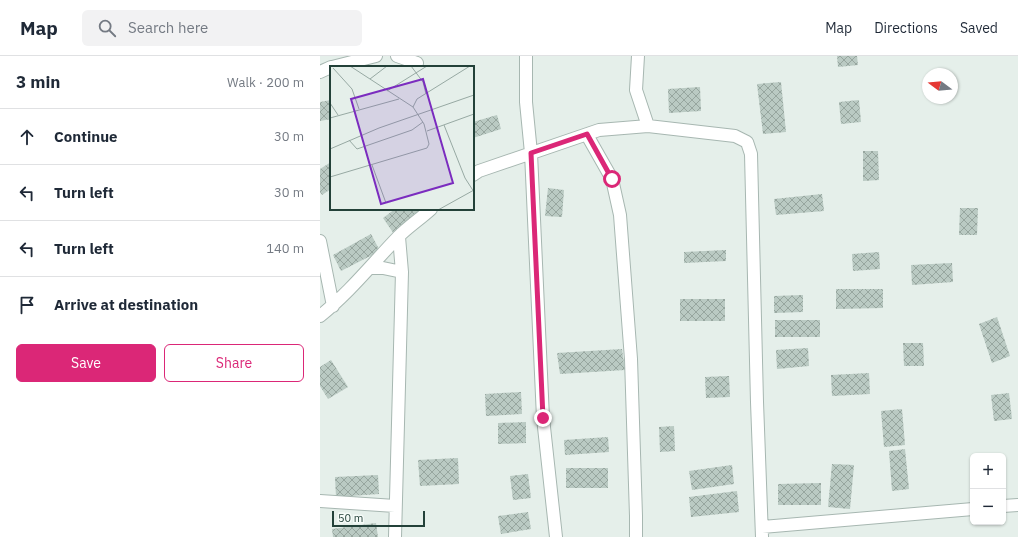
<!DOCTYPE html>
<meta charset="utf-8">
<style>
:root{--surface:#fff;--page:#f2f2f3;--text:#1f2937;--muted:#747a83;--line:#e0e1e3;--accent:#db2777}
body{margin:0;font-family:"IBM Plex Sans",sans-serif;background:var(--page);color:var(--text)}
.controls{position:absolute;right:12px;bottom:12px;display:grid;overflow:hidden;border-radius:6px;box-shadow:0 1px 3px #0004}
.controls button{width:36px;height:36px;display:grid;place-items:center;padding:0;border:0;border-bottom:1px solid var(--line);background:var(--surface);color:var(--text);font:20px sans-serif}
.compass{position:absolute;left:602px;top:12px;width:36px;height:36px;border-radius:50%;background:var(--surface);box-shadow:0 1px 3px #0004;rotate:286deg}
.scale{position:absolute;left:12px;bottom:10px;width:93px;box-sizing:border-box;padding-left:4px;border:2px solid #234139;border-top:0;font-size:11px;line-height:14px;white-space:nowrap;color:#234139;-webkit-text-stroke:3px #f6fbf8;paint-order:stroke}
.stop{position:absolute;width:12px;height:12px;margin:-9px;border:3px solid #db2777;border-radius:50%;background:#fff}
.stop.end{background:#db2777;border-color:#fff;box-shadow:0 1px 4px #0008}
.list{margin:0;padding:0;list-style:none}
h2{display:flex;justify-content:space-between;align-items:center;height:52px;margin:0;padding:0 16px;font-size:17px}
h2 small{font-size:13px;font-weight:400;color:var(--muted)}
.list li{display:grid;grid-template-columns:26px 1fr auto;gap:12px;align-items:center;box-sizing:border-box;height:56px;padding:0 16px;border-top:1px solid var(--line)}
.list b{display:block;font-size:15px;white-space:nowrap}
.list em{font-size:13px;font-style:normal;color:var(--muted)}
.actions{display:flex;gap:8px;padding:12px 16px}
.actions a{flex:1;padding:9px 0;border:1px solid var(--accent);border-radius:6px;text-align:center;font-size:14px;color:var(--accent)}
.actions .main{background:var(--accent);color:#fff}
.icon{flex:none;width:22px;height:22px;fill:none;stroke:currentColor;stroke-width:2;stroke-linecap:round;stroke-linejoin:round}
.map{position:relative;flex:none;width:698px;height:481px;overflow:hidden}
header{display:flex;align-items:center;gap:24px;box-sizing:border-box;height:56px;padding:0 20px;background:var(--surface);border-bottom:1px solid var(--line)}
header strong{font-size:19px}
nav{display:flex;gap:22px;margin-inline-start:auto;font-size:14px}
.search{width:280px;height:36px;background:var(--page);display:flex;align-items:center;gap:10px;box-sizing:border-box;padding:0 14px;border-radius:6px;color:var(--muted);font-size:15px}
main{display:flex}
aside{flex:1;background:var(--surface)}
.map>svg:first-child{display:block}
.building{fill:url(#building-cross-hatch)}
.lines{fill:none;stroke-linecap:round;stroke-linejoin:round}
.minor-casing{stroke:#a7b7b1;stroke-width:14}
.minor{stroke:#fff;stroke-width:12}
.route{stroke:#db2777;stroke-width:5}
.inset-road{fill:none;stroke:#97a9a3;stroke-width:1}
.view{fill:#7b2cbf;fill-opacity:0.15;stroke:#7b2cbf;stroke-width:2}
.inset-edge{fill:none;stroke:#234139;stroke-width:2}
</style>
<header>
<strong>Map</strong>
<div class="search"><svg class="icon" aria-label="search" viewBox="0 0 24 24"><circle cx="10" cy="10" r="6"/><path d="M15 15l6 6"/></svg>Search here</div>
<nav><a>Map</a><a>Directions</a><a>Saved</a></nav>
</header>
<main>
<aside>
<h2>3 min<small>Walk · 200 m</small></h2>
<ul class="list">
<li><svg class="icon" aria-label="ahead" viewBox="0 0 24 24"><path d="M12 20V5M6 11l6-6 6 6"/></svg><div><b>Continue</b></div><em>30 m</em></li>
<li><svg class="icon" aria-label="left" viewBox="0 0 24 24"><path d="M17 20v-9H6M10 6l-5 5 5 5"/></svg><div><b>Turn left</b></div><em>30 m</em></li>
<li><svg class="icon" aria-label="left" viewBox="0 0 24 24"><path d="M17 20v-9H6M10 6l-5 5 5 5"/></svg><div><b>Turn left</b></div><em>140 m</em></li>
<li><svg class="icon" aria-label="arrive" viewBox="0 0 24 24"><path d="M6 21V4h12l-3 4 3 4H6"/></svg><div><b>Arrive at destination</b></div></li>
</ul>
<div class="actions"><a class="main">Save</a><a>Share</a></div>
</aside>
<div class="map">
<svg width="698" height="481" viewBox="0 0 698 481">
<defs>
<pattern id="building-cross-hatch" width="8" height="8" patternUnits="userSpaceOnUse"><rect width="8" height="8" fill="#bacac3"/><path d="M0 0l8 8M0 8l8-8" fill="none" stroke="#97a69f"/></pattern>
</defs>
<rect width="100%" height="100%" fill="#e5efea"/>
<path class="building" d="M517,0H537L538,9L518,11Z
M461,26L466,76L443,78L437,28Z
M380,31L381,55L349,57L348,33Z
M11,44V63L0,65V46Z
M539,44L541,66L521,68L519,46Z
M177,59L181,73L153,82V66Z
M543,95H558L559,124L543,125Z
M11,106V133L2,139L0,136V113Z
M228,132L244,134L242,161L225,160Z
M502,138L504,155L456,159L454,143Z
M640,152H658L657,179H639Z
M75,153H103L74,178L63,162Z
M51,178L60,195L21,215L13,199Z
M406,194V205L364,207V196Z
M559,196L560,213L533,215L532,198Z
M632,207L633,226L592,229L591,209Z
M516,233H563V252L516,253Z
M483,239V256L454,257V240Z
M360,243H405V265H360Z
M677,261L690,300L672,307L659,268Z
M455,264H500V281H455Z
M583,287H603L604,310H584Z
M488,292L489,310L457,313L456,294Z
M302,293L305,314L240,318L237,297Z
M11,304L28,331L8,343L0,330V311Z
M549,317L550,338L512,340L511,319Z
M409,320L410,341L386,342L385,321Z
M201,336L202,358L166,360L165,338Z
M689,337L692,363L674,365L671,339Z
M582,353L585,389L564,391L561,355Z
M206,366V387L178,388V367Z
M354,370L355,395L340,396L339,371Z
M288,381L289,396L245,399L244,384Z
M585,393L589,433L572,435L569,395Z
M138,402L139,428L100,430L98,404Z
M512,408L534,409L530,453L508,451Z
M412,409L414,428L372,434L369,415Z
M246,412H288V432H246Z
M208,418L211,442L193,444L190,420Z
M58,419L59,438L16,441L15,421Z
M501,427V449H458V428Z
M417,435L419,456L371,461L369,441Z
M208,456L211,473L181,478L178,460Z
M56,467L58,481H13L12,473Z"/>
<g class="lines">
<g class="minor-casing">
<path id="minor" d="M77,0L97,7
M206,0V46L211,97L223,362L236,481
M318,0L316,34L328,70
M12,11L56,0
M0,16L11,11
M267,79L292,123L300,159L311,303L316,460V481
M153,119L159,115L279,74L328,70L415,80L427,86L431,98L437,346L442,481
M0,185L13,250
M51,212H63L82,216
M0,260C29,237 52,208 78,181C88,171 100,163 111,153
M0,445L75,450
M683,450L698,449
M442,471L653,453
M75,481L82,216L79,181"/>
</g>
<use href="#minor" class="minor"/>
</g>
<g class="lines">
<path class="route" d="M223,362L211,97L267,78L292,123"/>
</g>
<g transform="translate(10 10)">
<rect width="144" height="144" fill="#e5efea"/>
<path class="inset-road" d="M81,0L93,16L96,28M3,2L22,23L29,43M40,13L57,0M57,25L97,0M0,37L8,49M83,41L87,33L140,0M0,52L69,33M114,59L135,112L144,126M97,65L144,48M19,74L27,83L82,64L93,56M0,83L49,62L144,29M42,99L56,137M0,111L97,82L99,78L94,58L83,41L20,0M108,144L144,124"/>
<path class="view" d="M93,13L123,117L51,138L21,33Z"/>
<rect width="144" height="144" class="inset-edge"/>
</g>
</svg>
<div class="controls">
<button>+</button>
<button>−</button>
</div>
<svg class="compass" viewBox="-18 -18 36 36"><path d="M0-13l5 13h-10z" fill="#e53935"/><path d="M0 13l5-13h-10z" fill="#747a83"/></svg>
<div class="scale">50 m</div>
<div class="stop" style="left:292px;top:123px"></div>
<div class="stop end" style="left:223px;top:362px"></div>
</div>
</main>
